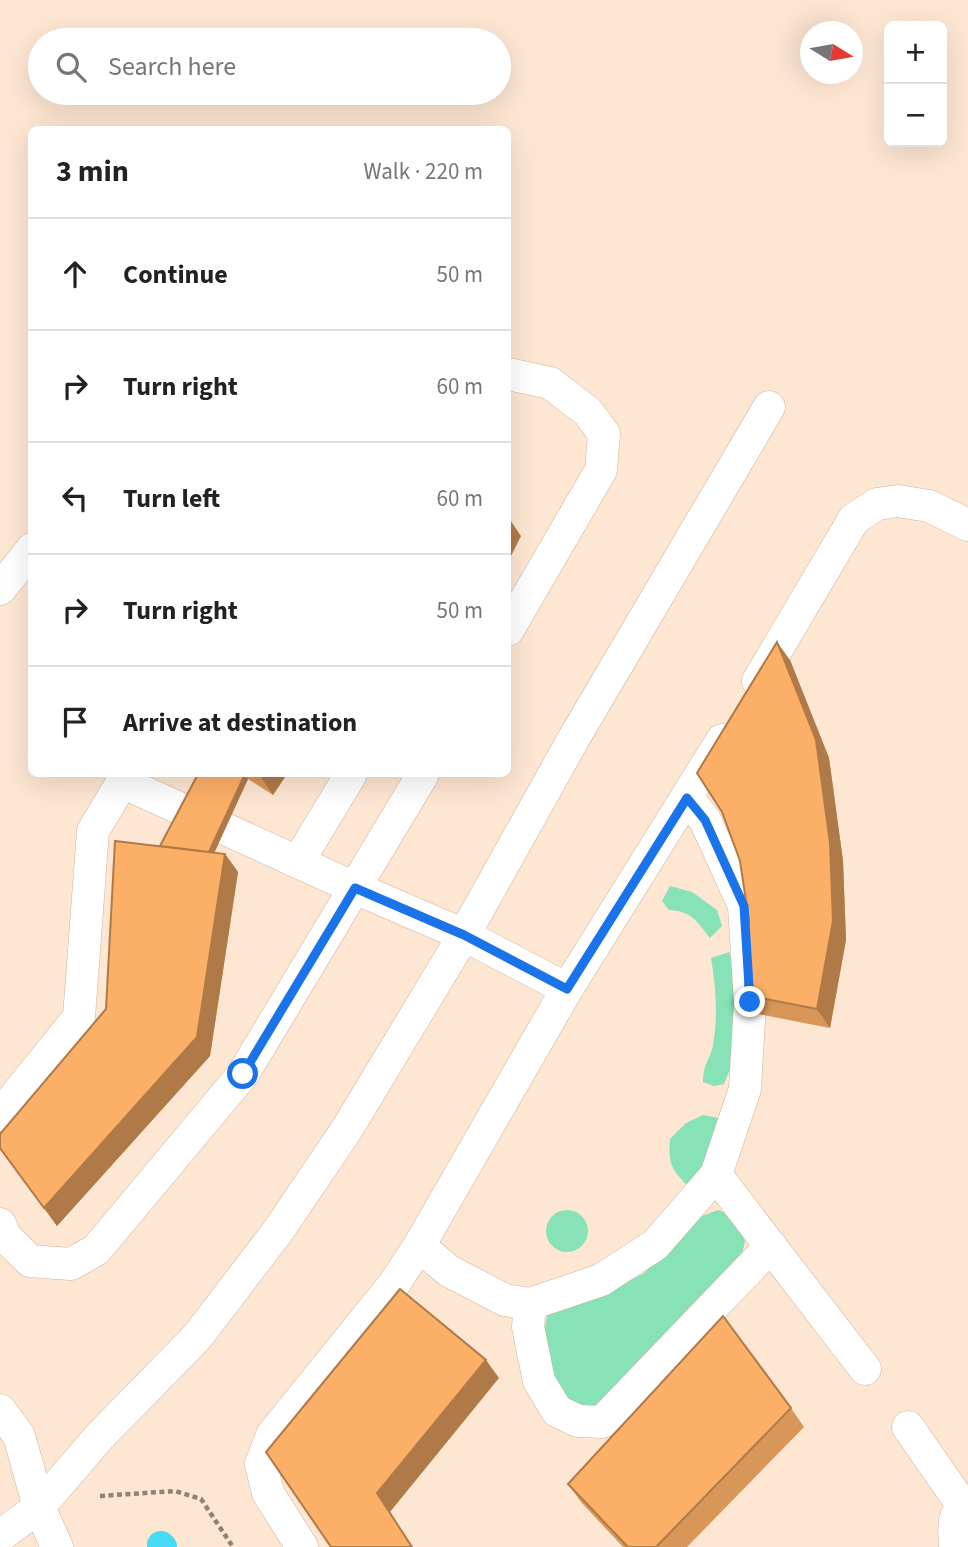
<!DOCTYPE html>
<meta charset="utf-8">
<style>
:root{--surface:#fff;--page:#f2f2f2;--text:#222;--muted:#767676;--line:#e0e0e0}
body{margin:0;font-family:"Source Sans 3",sans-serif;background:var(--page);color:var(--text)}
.controls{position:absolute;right:21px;top:21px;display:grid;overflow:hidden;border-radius:10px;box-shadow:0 7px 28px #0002}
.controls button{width:63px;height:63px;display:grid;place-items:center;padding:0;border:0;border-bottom:2px solid var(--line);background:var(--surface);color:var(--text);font:35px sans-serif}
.compass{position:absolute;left:800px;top:21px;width:63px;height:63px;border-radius:50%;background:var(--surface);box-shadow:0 7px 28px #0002;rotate:101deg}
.stop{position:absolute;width:21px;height:21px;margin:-16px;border:5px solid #1a73e8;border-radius:50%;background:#fff}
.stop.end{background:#1a73e8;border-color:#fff;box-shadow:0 2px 7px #0008}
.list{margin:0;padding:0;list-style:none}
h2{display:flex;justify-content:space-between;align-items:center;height:91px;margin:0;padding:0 28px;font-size:30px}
h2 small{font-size:23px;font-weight:400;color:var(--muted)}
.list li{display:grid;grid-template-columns:46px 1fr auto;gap:21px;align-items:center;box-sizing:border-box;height:112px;padding:0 28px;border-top:2px solid var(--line)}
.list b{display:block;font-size:26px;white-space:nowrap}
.list em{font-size:23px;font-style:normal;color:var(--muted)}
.icon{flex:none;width:38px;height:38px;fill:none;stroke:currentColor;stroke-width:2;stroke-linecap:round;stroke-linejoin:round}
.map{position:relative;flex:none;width:968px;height:1547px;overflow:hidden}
.search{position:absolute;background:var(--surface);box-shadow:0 7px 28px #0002;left:28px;top:28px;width:483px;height:77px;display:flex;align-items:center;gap:18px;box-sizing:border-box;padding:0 24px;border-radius:38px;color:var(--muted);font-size:26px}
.panel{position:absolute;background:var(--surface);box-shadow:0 7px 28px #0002;left:28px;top:126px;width:483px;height:651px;border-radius:10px}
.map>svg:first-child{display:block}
.green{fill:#87e2b7}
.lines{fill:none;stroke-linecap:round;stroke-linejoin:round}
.canal{stroke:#46daf3;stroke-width:28}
.minor-casing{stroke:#cfb39b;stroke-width:33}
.path{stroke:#938274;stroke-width:4.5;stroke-dasharray:5 3.5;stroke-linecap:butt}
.minor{stroke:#fff;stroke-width:32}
.wall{fill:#d99659}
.shaded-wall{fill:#b07a48}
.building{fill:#fcaf67;stroke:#b07a48;stroke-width:2}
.route{stroke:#1a73e8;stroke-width:9}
</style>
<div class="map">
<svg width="968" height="1547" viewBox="0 0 968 1547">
<rect width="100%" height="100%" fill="#fde6d2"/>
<path class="green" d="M670,886L692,892L717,910L722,926L710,938C697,921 691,911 669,910L662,901Z
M729,952L738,984L732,1064L724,1084L714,1086L703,1082C703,1064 710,1060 713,1045C718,1016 716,988 711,958Z
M703,1115L718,1118L712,1146L691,1189C672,1170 668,1166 670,1139L686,1123Z
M718,1210L733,1216L745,1241L740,1264L601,1413L565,1402L542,1344L547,1316L564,1303L604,1292L643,1274L702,1216Z
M546 1231a21 21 0 1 1 42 0a21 21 0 1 1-42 0Z"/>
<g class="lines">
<path class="canal" d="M161,1545L163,1547"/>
<g class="minor-casing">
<path id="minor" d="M508,374L550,383L588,412L604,434L601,470L508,630
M0,589L32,549
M758,681L854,519L877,504L898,501L929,506L968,525
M122,782L355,888L464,935L567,989
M298,862L351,774
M0,1115L79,1017L93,831L127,774
M716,1175L865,1369
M0,1224L5,1236L30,1261L71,1264L96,1250L243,1074L423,774
M419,1246L449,1271L505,1300L530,1304L528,1327L539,1381L557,1411L578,1421L602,1422L771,1246
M530,1304L601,1280L655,1245L716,1175L745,1089L750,1002L744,906L705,820L687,798
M0,1410L19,1436L39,1507L57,1547
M908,1427L963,1506
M0,1536L39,1507L100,1436L197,1337L278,1231L347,1129L464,935L574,738L769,407
M302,1547L268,1493L261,1464L272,1435L394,1284L419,1246L567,989L722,740
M955,1547C954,1530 951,1513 968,1504"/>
</g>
<path class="path" d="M100,1496L175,1491L201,1499L233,1547"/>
<use href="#minor" class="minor"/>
</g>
<path class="wall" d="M790,660L829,758L843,861L846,940L830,1028L758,1014L745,995Z
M198,774H287L273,795L248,779L214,852L225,854L238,872L210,1056L57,1226L0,1148L106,1009L160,846Z
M791,1408L804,1427L687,1547H623L581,1502L568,1484Z"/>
<path class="shaded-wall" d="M508,517L521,536L508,562Z
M777,642L790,660L829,758L843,861L846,940L830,1028L817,1009Z
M245,774L248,779L207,869L203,864Z
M262,774H287L273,795L260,776Z
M225,854L238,872L210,1056L57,1226L44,1208Z
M486,1360L499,1378L390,1512L412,1547L377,1493Z"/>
<path class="building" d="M777,642L816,740L830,843L833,921L817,1009L745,995L749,921L740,861L722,812L697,773Z
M198,774H245L209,852L160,846Z
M115,841L225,854L197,1037L44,1208L0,1148V1134L106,1009Z
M400,1289L486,1360L377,1493L412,1547H331L266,1452Z
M723,1316L791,1408L656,1547H628L568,1484Z"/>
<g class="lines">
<path class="route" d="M243,1074L355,888L464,935L567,989L687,798L705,820L744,906L750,1002"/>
</g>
</svg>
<div class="controls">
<button>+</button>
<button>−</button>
</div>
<svg class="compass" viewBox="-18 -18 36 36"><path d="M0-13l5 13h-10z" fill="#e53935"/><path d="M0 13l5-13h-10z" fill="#767676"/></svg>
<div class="stop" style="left:243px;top:1074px"></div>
<div class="stop end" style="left:750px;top:1002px"></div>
<div class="search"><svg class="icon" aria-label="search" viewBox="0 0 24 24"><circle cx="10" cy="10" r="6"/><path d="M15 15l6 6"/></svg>Search here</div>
<section class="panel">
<h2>3 min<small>Walk · 220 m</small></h2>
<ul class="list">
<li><svg class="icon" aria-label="ahead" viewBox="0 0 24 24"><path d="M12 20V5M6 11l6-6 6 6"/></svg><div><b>Continue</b></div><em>50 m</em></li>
<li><svg class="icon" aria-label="right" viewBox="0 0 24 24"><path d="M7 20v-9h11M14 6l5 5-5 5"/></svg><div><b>Turn right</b></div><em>60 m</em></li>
<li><svg class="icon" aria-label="left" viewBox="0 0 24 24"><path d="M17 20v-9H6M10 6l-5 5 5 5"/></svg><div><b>Turn left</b></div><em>60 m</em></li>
<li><svg class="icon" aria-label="right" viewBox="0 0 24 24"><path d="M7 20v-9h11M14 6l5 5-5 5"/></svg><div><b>Turn right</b></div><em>50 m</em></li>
<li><svg class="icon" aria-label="arrive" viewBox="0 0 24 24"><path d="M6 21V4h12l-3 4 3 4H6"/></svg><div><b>Arrive at destination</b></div></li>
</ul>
</section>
</div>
